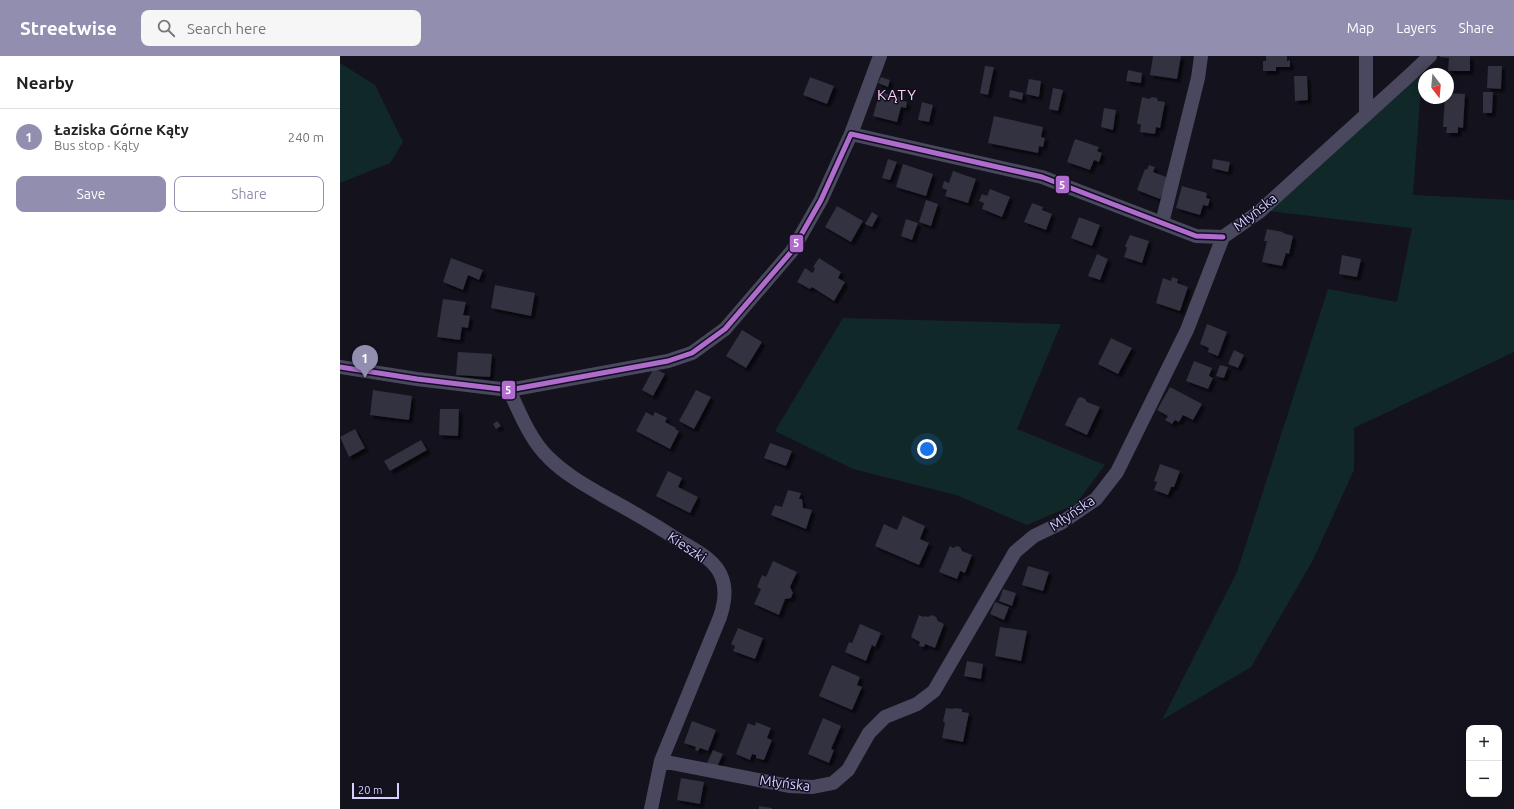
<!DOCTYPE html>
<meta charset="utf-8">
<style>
:root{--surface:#fff;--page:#f6f6f6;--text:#222;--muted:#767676;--line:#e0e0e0;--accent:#918eaf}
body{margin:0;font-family:Ubuntu,sans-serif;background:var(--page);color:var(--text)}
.controls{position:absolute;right:12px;bottom:12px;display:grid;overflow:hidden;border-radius:8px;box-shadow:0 2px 10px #0003}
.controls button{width:36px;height:36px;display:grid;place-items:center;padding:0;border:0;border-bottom:1px solid var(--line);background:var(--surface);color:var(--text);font:20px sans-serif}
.compass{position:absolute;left:1078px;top:12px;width:36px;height:36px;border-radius:50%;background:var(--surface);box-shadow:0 2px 10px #0003;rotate:164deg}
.scale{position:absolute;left:12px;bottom:10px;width:47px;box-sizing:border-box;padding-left:4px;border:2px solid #d5d0fd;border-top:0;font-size:11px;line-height:14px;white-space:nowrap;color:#d5d0fd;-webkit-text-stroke:3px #110e21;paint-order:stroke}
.you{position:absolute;left:587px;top:393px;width:14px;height:14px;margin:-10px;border:3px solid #fff;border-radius:50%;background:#1a73e8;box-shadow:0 0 0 6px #1a73e833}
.badge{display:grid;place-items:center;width:26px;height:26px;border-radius:50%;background:var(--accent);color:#fff;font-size:13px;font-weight:700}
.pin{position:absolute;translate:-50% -33px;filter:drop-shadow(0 1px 2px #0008)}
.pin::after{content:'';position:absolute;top:21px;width:14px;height:12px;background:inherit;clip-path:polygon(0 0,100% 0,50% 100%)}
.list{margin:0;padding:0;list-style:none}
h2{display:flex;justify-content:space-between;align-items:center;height:52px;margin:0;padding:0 16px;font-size:17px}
h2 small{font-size:13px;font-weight:400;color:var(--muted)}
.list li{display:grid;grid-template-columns:26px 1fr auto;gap:12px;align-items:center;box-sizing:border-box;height:56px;padding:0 16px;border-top:1px solid var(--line)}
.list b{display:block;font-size:15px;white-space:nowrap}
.list p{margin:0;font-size:13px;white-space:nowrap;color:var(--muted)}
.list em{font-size:13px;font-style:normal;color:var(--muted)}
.actions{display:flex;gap:8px;padding:12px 16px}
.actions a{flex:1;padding:9px 0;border:1px solid var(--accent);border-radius:8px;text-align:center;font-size:14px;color:var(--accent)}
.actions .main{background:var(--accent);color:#fff}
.icon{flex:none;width:22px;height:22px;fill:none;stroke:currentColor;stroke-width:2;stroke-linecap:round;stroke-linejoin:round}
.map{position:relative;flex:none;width:1174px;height:753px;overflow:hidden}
header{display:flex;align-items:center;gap:24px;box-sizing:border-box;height:56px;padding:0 20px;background:var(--accent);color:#fff}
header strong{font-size:19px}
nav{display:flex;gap:22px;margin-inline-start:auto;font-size:14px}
.search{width:280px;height:36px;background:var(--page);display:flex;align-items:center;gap:10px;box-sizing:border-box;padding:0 14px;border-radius:8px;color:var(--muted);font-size:15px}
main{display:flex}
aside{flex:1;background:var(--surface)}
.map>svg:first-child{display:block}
.green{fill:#112828}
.building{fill:#32303f;filter:url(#shadow)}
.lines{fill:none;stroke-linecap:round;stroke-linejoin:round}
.street{stroke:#49485e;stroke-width:14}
.bus-1-casing{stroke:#110e21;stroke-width:8}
.bus-1{stroke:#b06ccc;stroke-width:5}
.labels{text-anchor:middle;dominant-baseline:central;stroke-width:3;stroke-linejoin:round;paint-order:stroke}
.street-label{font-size:14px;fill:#d5d0fd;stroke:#110e21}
.neighbourhood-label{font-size:15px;letter-spacing:1px;fill:#fdd2ee;stroke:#110e21}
.line-badge{stroke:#110e21;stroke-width:1.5}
.badge-label{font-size:11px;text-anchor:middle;font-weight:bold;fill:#fff}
</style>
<header>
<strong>Streetwise</strong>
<div class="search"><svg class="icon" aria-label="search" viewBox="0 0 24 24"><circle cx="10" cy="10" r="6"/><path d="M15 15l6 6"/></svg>Search here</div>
<nav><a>Map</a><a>Layers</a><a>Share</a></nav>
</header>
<main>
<aside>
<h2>Nearby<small></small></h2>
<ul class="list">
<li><span class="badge">1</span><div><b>Łaziska Górne Kąty</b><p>Bus stop · Kąty</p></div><em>240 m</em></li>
</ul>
<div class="actions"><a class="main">Save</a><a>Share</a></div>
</aside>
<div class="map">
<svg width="1174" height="753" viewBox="0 0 1174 753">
<defs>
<filter id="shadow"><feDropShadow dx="3.5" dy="3.5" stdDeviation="1" flood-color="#0009"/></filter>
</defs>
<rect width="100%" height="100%" fill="#14121d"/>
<path class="green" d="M0,7L35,29L63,86L50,107L0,127Z
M1082,18L1073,139L1174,144V296L1014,372V414L973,504L911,611L822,664L897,516L988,233L1057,246L1072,172L927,155Z
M503,262L721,268L677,373L765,409L736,448L687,469L616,439L513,413L435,375Z"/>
<path class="building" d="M813,0H841L837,23L810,19Z
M926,0H947V5L950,4V11H936V15H923V5H926Z
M1100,0H1130V15H1108L1109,2L1100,1Z
M645,10L654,11L648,39L640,37Z
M1148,10H1162L1161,33L1147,32Z
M788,14L802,17L801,27L786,25Z
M954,20H967L968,44L955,45Z
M470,21L494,30L487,48L463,39Z
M541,21L550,24L548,31L538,27Z
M689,23L701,25L699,41L686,38Z
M713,32L723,34L718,55L709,53Z
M670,34L683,37L682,44L669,41Z
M540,36L563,42L562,44L567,46L566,52L561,51L557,66L533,60Z
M1143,36H1153L1152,57H1143Z
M1108,37L1125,38L1123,72L1118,71V77H1106L1107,71H1103L1105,42H1108Z
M802,41L809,43L812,41L817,42L818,45L825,46L820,72L816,71L815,78L800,76L801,69L797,67Z
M582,46L593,49L589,66L578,64Z
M764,52L776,54L773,74L761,71Z
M654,60L703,71L701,81L705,82L703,91L699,90L698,97L648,87Z
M735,83L759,91L757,95L762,97L759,106L754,104L750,114L727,106Z
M548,103L557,106L550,124L542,122Z
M873,103L890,106L888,116L872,112Z
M563,108L593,118L586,140L556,131Z
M809,109L815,111L813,116L829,122L820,143L797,134L805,113L807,114Z
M613,115L636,123L628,147L605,140L607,134L602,132L604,125L609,127Z
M842,130L867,137L866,142L870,143L868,150L863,149L860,159L836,152Z
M650,133L670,141L662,161L642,153L644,147L639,145L642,138L647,140Z
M586,144L598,148L591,170L579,166Z
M692,147L703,151L702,154L712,158L706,174L684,166Z
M497,150L523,165L511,186L485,171Z
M532,156L538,160L532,171L525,168Z
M739,161L760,169L752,190L731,182Z
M566,163L578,167L572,184L561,180Z
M927,173L943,176V177L953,180L949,198L946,197L942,210L922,206L927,185H924Z
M790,179L809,185L802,207L784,201L787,192L785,190Z
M757,198L768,203L760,224L748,220Z
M1002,199L1021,203L1017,221L999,218Z
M111,202L143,214L139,224L128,219L123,234L103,226Z
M479,202L501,216L498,222L505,226L494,245L472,231L470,233L457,226L465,212L473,217L475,212L473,211Z
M832,221L838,223L837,227L848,231L840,255L816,247L823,222L831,225Z
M155,229L195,237L191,260L151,252Z
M103,243L126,246L123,259L130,260L128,272L122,271L120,284L97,281Z
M867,268L887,276L878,300L868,296L869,292L860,288Z
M402,274L422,286L406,312L386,300Z
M771,282L792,292L778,318L758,308Z
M894,294L904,299L898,312L888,308Z
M118,296L152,298L150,321L116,319Z
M854,305L872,312L869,320L873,322L868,333L846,325Z
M880,309L888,311L884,322L876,320Z
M314,312L325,318L313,340L302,334Z
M830,331L862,348L853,364L843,359L839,366L835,364L832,368L825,364L828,360L817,354Z
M33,334L72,340L69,364L30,359Z
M356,334L371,341L354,373L339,365Z
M741,341L745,343L747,346L760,351L747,379L725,369L738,342Z
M100,353H119L118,380L99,379Z
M306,356L313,360L315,356L327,362L325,366L336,372L335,373L339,375L330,393L296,375Z
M157,365L161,370L156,373L153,368Z
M15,373L25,392L9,401L0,381Z
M81,384L87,394L50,415L44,405Z
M430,387L452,395L446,410L424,402Z
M820,408L840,415L834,431H831L828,439L814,434L817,426L814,425Z
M328,415L342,422L338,431L358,441L350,457L316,440Z
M448,434L461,437L459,443H462L463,452L472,454L466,473L431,459L435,449L442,451Z
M563,460L585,470L580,483L589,487L579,509L535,490L544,468L557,474Z
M610,490L613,492L617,490L620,491L622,495L632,499L625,517L620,515L617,523L599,516Z
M433,505L457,516L450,531L453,537L451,542L445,543L439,559L414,548L421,533L417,531L422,519L426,521Z
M688,510L709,516L703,535L682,529Z
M663,533L676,537L672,550L659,545Z
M655,546L669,551L664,564L650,558Z
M579,559L584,561L585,560L588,561L592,559L596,561L598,565L604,568L595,592L585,588L584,591L579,590L580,586L571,581Z
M520,568L541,577L535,591L532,589L526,605L505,596L509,586L512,587Z
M660,571L687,575L681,605L655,600Z
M398,572L423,582L415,603L393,595L395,590L391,588Z
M627,605L643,608L641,623L624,620Z
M492,609L520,621L517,629L522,631L512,654L479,640Z
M606,652L613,653L614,652L622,653V656L629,657L623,686L602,682L605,667L603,665Z
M483,662L501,670L491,693L494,694L489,707L468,698Z
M352,665L376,674L368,695L360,692L358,695L355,694L356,691L344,687Z
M416,666L431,672L427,682L432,684L424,704L416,702V699L412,698L410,704L396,698L408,667L415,670Z
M373,694L383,698L377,711L367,707Z
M341,722L364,726L360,748L337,744Z
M419,750L432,752V753H419Z"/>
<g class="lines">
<path class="street" d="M1026,0V59
M511,78L540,0
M822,167L858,22L861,0
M0,311L77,323L169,334L328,305L352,297L385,273L452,195L481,144L511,78L702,121L856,180L883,181
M169,334C180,357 190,384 209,402C226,419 248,431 269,443C293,456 317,470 340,485C355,494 376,504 382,522C387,535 384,549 380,561L321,705L311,753
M321,705L449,730L473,731L493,727L508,714L529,677L545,661L577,648L594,635L675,496L694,480L721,467L756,443L777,416L847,274L883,181L919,156L1071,18L1090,0"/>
<g class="bus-1-casing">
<path id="bus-1" d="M0,311L77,323L169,334L328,305L352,297L385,273L452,195L481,144L511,78L702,121L856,180L883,181"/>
</g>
<use href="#bus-1" class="bus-1"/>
</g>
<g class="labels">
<g class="street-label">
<text transform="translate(915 156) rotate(-38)">Młyńska</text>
<text transform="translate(732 457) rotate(-34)">Młyńska</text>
<text transform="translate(347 491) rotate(34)">Kieszki</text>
<text transform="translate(445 727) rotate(7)">Młyńska</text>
</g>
<g class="neighbourhood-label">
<text x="557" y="38">KĄTY</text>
</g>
</g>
<g class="line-badge">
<rect x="715" y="119" width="15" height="19" rx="4" fill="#b06ccc"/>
<rect x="449" y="178" width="15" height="19" rx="4" fill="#b06ccc"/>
<rect x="161" y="324" width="15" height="20" rx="4" fill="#b06ccc"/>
</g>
<g class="badge-label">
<text x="722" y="133">5</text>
<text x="456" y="191">5</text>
<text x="168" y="338">5</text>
</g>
</svg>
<div class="controls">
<button>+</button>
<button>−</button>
</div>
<svg class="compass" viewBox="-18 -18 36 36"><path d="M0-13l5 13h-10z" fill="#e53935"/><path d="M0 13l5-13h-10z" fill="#767676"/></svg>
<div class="scale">20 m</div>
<div class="you"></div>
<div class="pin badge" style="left:25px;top:322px">1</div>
</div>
</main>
